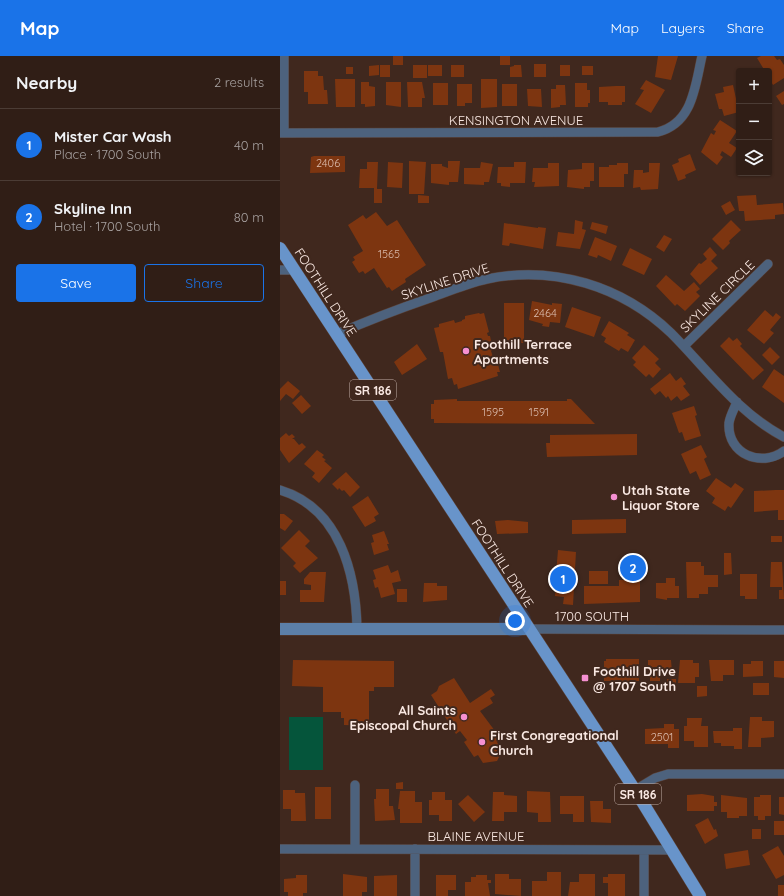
<!DOCTYPE html>
<meta charset="utf-8">
<style>
:root{--surface:#301e16;--page:#38271f;--text:#f1f3f6;--muted:#a8a2a1;--line:#4b3c35;--accent:#1a73e8}
body{margin:0;font-family:Quicksand,sans-serif;background:var(--page);color:var(--text)}
.controls{position:absolute;right:12px;top:12px;display:grid;overflow:hidden;border-radius:4px;box-shadow:0 1px 3px #0004}
.controls button{width:36px;height:36px;display:grid;place-items:center;padding:0;border:0;border-bottom:1px solid var(--line);background:var(--surface);color:var(--text);font:20px sans-serif}
.you{position:absolute;left:235px;top:565px;width:14px;height:14px;margin:-10px;border:3px solid #fff;border-radius:50%;background:#1a73e8;box-shadow:0 0 0 6px #1a73e833}
.badge{display:grid;place-items:center;width:26px;height:26px;border-radius:50%;background:var(--accent);color:#fff;font-size:13px;font-weight:700}
.pin{position:absolute;translate:-50% -50%;border:2px solid #fff;box-shadow:0 1px 4px #0006}
.list{margin:0;padding:0;list-style:none}
h2{display:flex;justify-content:space-between;align-items:center;height:52px;margin:0;padding:0 16px;font-size:17px}
h2 small{font-size:13px;font-weight:400;color:var(--muted)}
.list li{display:grid;grid-template-columns:26px 1fr auto;gap:12px;align-items:center;box-sizing:border-box;height:72px;padding:0 16px;border-top:1px solid var(--line)}
.list b{display:block;font-size:15px;white-space:nowrap}
.list p{margin:0;font-size:13px;white-space:nowrap;color:var(--muted)}
.list em{font-size:13px;font-style:normal;color:var(--muted)}
.actions{display:flex;gap:8px;padding:12px 16px}
.actions a{flex:1;padding:9px 0;border:1px solid var(--accent);border-radius:4px;text-align:center;font-size:14px;color:var(--accent)}
.actions .main{background:var(--accent);color:#fff}
.icon{flex:none;width:22px;height:22px;fill:none;stroke:currentColor;stroke-width:2;stroke-linecap:round;stroke-linejoin:round}
.map{position:relative;flex:none;width:504px;height:840px;overflow:hidden}
header{display:flex;align-items:center;gap:24px;box-sizing:border-box;height:56px;padding:0 20px;background:var(--accent);color:#fff}
header strong{font-size:19px}
nav{display:flex;gap:22px;margin-inline-start:auto;font-size:14px}
main{display:flex}
aside{flex:1;background:var(--surface)}
.map>svg:first-child{display:block}
.green{fill:#05553b}
.building{fill:#7d3510}
.lines{fill:none;stroke-linecap:round;stroke-linejoin:round}
.street-casing{stroke:#5a433a;stroke-width:10}
.secondary-casing{stroke:#5a433a;stroke-width:13}
.primary-casing{stroke:#5a433a;stroke-width:13}
.street{stroke:#4d627d;stroke-width:9}
.secondary{stroke:#5c7fa8;stroke-width:12}
.primary{stroke:#6894ca;stroke-width:12}
.poi-dot{fill:#f590d1;stroke:#40281e;stroke-width:1.5}
.labels{text-anchor:middle;dominant-baseline:central;stroke-width:4;stroke-linejoin:round;paint-order:stroke}
.number-label{font-size:11px;fill:#dbbcae}
.shield{fill:#40281e;stroke:#c2afa8;stroke-width:1}
.shield-label{font-size:12px;font-weight:bold;fill:#fae9e3}
.street-label{font-size:13px;fill:#fae9e3;stroke:#40281e}
.poi-label{font-size:13px;font-weight:bold;fill:#fae9e3;stroke:#40281e;text-anchor:start}
</style>
<header>
<strong>Map</strong>
<nav><a>Map</a><a>Layers</a><a>Share</a></nav>
</header>
<main>
<aside>
<h2>Nearby<small>2 results</small></h2>
<ul class="list">
<li><span class="badge">1</span><div><b>Mister Car Wash</b><p>Place · 1700 South</p></div><em>40 m</em></li>
<li><span class="badge">2</span><div><b>Skyline Inn</b><p>Hotel · 1700 South</p></div><em>80 m</em></li>
</ul>
<div class="actions"><a class="main">Save</a><a>Share</a></div>
</aside>
<div class="map">
<svg width="504" height="840" viewBox="0 0 504 840">
<rect width="100%" height="100%" fill="#40281e"/>
<path class="green" d="M9,661H43V714H9Z"/>
<path class="building" d="M113,0H123V9H113Z
M220,0H230V9H220Z
M378,0H398L391,24L375,21Z
M481,0H494L497,4L500,3L504,9V22L493,29L489,22V15H485L477,2Z
M254,8H266V21H254Z
M99,9V19L89,20V10Z
M100,9H110V21H100Z
M133,9H147V22H133Z
M148,9H162V20H148Z
M171,9H184V21H171Z
M234,9H241L242,21H230V11L234,10Z
M280,9H290V20H280Z
M302,10H313V19H302Z
M66,11H73V18H66Z
M24,15H38V20H43L44,34H47L48,48H28V36H24Z
M55,23H75V51H56Z
M201,23H217V51L201,52Z
M366,24L385,34L371,57L355,48L364,34L360,33Z
M81,26H89V30L95,31V50L85,51V48H81Z
M106,26H121V51L106,49Z
M127,26H142L145,42H142V51H128Z
M153,27H168V49H153Z
M295,27H307V34H310V47H308V51H295Z
M177,28H192V47H185V50H177Z
M222,28H237V50H222Z
M276,29H285L286,49H280V51L271,52V33H276Z
M453,29L459,56L444,60L442,53H439L435,38L444,36L443,31Z
M336,30H345V46H342V49H328V46H319V31Z
M247,33H261L262,51L248,50Z
M504,35V48L502,49L496,40Z
M440,64L457,75L449,87L457,92L451,101L442,95L440,99L443,101L437,109L421,96L431,77L434,79L436,75L433,74Z
M410,98L416,114L405,119L406,122L398,125L392,109L399,106L398,103Z
M34,100H65V116L30,117L31,101Z
M129,105L146,106L144,138H129Z
M168,105H180L178,126H169V129L151,127V108H162V110L168,112Z
M87,106H98L97,133H102V147H94V132H79L80,113H87Z
M108,106L123,107L122,132L107,131Z
M201,106L213,108L209,126H204V129L184,128V112H200Z
M234,106H246L245,127H230V131L221,130V127H217L218,111H234Z
M268,107H279V130L254,131L255,126H252L253,112H268Z
M302,107H314V125H310V131H304V133L287,131L288,114L302,113Z
M337,107H348V118H344V131H319V111H329V109H337Z
M369,107H380L378,133L361,134L360,131L353,132L354,114H363V117L369,116Z
M138,139L149,140V147H138Z
M476,139L477,149L503,147L504,158L495,159V163L465,165L464,155H459L457,140Z
M450,145L455,154L446,159L441,150Z
M96,156L107,170L117,164L146,209L125,223L126,226L112,235L109,231L107,232L94,212L85,218L83,215L79,217L72,206L75,204L73,201L83,195L68,169L83,159L86,163Z
M295,164L303,166L302,173L306,174L300,193L276,190L278,176L294,178Z
M451,164L461,174L449,185L450,187L443,194L432,183Z
M312,166L328,170L326,178L310,173Z
M224,167L258,172V171L266,172L263,193L230,187L229,190L222,189Z
M384,179L392,183L384,196L376,191Z
M315,181L337,190L331,205L318,199L317,202L308,199Z
M430,191L437,199L431,205L438,212L420,229L410,218L419,207L421,208L427,203L423,198Z
M350,192L372,203L364,219L342,209Z
M386,219L404,235L414,226L420,233L416,236L420,240L405,255L397,248L395,250L376,230Z
M252,245L272,249V247L282,248L280,267L270,266L269,271L262,270L263,268L249,264Z
M224,247H244V287H224Z
M292,251L321,261L314,281L285,271Z
M485,254L493,261L496,257L501,261L490,274L494,277L484,288L467,274Z
M199,257L200,258L204,257L209,276L207,277L208,280H210L213,294L211,295L213,301H216L220,316H217L218,320L178,333L177,328L174,329L172,322L168,323L163,296H160L154,272L159,271V268L174,264L175,267L182,265V264L185,263V260Z
M329,265L349,277L347,279L355,284L348,296L341,292L339,295L324,286L326,282L321,279Z
M449,281L453,285L457,282L462,288L460,290L484,314L473,324L440,290Z
M137,288L147,303L122,319L114,306Z
M364,289L379,303L375,307L381,313L373,322L369,318L366,321L353,309L356,306L352,302Z
M490,291L500,301L492,309L482,299Z
M494,313L504,320V347L482,331Z
M390,317L396,325L401,321L406,328L403,330L410,339L401,345L397,340L391,345L388,340L386,342L380,335L375,339L370,333Z
M8,325L20,335L13,343L6,338L0,345V333Z
M21,339L31,350L22,358L12,347Z
M177,343V345H287V343H291L315,368L154,367V363H151V348H154V344Z
M414,350L417,359L415,360L421,380L405,385L402,376L399,377L392,357Z
M6,377L9,380L12,378L15,381L12,383H14L19,389L22,387L26,391L9,407L0,394V382Z
M357,378V399L267,401L266,387H270V379Z
M421,389L427,401L424,403L431,419L420,424L416,415L410,418L401,398Z
M37,394L44,399L42,401L46,404L44,405L52,412L39,427L32,421L35,417L24,408Z
M66,416L80,431L70,441L64,434L62,435L59,432L58,434L52,428Z
M436,422L451,432L455,427L464,433L451,452L448,450L445,455L432,447L435,442L426,435Z
M496,434H504V464H498V454L474,456V435Z
M88,440L99,458L94,461L96,465L85,471L72,451Z
M0,458H4L13,465L5,475L0,472Z
M346,463V477L292,478V464Z
M228,464L248,466V477L217,478L215,465Z
M19,474L30,485L25,490L38,502L20,517L13,510L16,507L1,492Z
M104,475L109,488H107L109,494L94,499L91,487L94,486L92,479Z
M491,480H502V486H491Z
M278,494L296,496L293,549L283,548L284,541L275,540L276,528H271L272,518H276Z
M444,497H451L452,518L444,519Z
M346,500H360V546L304,548V530H339V524H345Z
M406,506H421V510H424V519H438V531H428V538H419V542H407Z
M491,506H502L504,543H499V534H502V531H490Z
M108,509L111,517L118,514L121,525L112,527L115,538L101,542L98,531L95,532L93,524L96,523L93,514Z
M309,515H328V528H309Z
M30,516H46L44,546H20V534H31V529L24,528V523Z
M460,518H477V543H465V540H460Z
M386,522H395V530H399V542H387V544L376,542V527H386Z
M0,525H6V539H0Z
M144,527H157V530H167V544L143,546Z
M117,533H127V546H117Z
M326,603H359V625H324V605H326Z
M13,604L114,605V631H94V635H89V670L64,669V662H61V656H43V631L12,630Z
M368,604H391L392,616H388V619H380V625H370V619H368Z
M400,604H413V607H419V621H415V627H398Z
M429,604H454V619H443V625H431Z
M471,605H483V620L463,621V608H471Z
M494,605H504V622L494,621Z
M174,622L190,647L211,633L215,639L210,642L213,647L200,655L221,683L217,686L222,695L217,705L203,707L198,699L194,701L184,686L187,684L180,675L176,678L151,639L157,635L159,630Z
M387,623H396V634H387Z
M473,627H489V639H473Z
M417,630H427V640L417,641Z
M470,661H482V665H494V681L481,682V691H468Z
M407,662H422L421,670H428V691H414V685H404V670H407Z
M384,668H394V673H399V692H388V688H365V673L384,672Z
M453,672H462V693H454V690H441V687H434L433,675H453Z
M123,726V733H116V727Z
M35,731H51V763H35Z
M96,733H109V750H113L115,764L95,765L94,743H96Z
M3,734H15V737H25L26,765H11V753H3Z
M120,735H135V746H142V767H120V753H118Z
M247,735L270,736L271,766H258V757L247,756Z
M152,736H165V744H172V765H159V759H149V744H152Z
M213,736H224V739L237,740V756H224V765H212Z
M422,738L434,740V746H437V750H434V755H407V739Z
M188,739L205,756L194,766L178,748Z
M441,739L467,742V760H459V762H447V756H441Z
M480,739H491V760H485V764H478V760H474V741H480Z
M280,740H304V766H293V758H280Z
M499,741H504V759L499,758Z
M310,745H323V753H331V767L311,766Z
M428,762L434,774L436,773L438,780L425,788L415,769Z
M494,765H504V779H494Z
M472,773H481V783H472Z
M498,790L504,800V819L496,823L482,799Z
M468,794L470,809L446,813L444,798Z
M267,816H281V840H252V825H267Z
M63,818L87,821V836H82V840H63Z
M215,818H229V823H241V840L215,838Z
M299,818H315V840H288L290,826H299Z
M328,818H345V840H328V827H323V821H328Z
M16,819H27V837H23V840H8V836H4V823L16,822Z
M117,819V840H94V820Z
M156,819H176V834H168V840H156Z
M196,819H207V824H211V827H208L210,840H185V826H191V821H196Z
M498,829H504V840H498Z"/>
<g class="lines">
<g class="street-casing">
<path id="street" d="M0,77L378,76C413,67 415,30 422,0
M4,77V0
M0,214H14
M57,278C87,265 118,253 150,242C169,235 188,227 207,223C274,209 342,230 391,277C427,313 458,357 504,381
M404,290L488,208
M457,346C454,353 450,360 449,367C447,398 481,412 504,395
M0,434C60,452 76,518 77,573
M249,573L504,574
M355,734L375,722L388,718H504
M0,793L393,794
M75,793V729
M135,840V793
M364,840V794"/>
</g>
<g class="secondary-casing">
<path id="secondary" d="M0,573H249"/>
</g>
<g class="primary-casing">
<path id="primary" d="M0,192L355,734L420,840"/>
</g>
<use href="#street" class="street"/>
<use href="#secondary" class="secondary"/>
<use href="#primary" class="primary"/>
</g>
<g class="poi-dot">
<circle cx="186" cy="295" r="4"/>
<circle cx="334" cy="441" r="4"/>
<rect x="301" y="618" width="8" height="8" rx="2"/>
<circle cx="184" cy="661" r="4"/>
<circle cx="202" cy="686" r="4"/>
</g>
<g class="labels">
<g class="number-label">
<text x="48" y="107">2406</text>
<text x="109" y="198">1565</text>
<text x="265" y="257">2464</text>
<text x="213" y="356">1595</text>
<text x="259" y="356">1591</text>
<text x="382" y="681">2501</text>
</g>
<g class="shield">
<rect x="70" y="324" width="46" height="20" rx="3"/>
<rect x="335" y="728" width="46" height="20" rx="3"/>
</g>
<g class="shield-label">
<text x="93" y="334">SR 186</text>
<text x="358" y="738">SR 186</text>
</g>
<g class="street-label">
<text x="236" y="64">KENSINGTON AVENUE</text>
<text transform="translate(165 225) rotate(-18)">SKYLINE DRIVE</text>
<text transform="translate(46 236) rotate(57)">FOOTHILL DRIVE</text>
<text transform="translate(437 240) rotate(-44)">SKYLINE CIRCLE</text>
<text transform="translate(223 507) rotate(57)">FOOTHILL DRIVE</text>
<text x="312" y="560">1700 SOUTH</text>
<text x="196" y="780">BLAINE AVENUE</text>
</g>
<g class="poi-label">
<text x="194" y="288">Foothill Terrace<tspan x="194" dy="15">Apartments</tspan></text>
<text x="342" y="434">Utah State<tspan x="342" dy="15">Liquor Store</tspan></text>
<text x="313" y="615">Foothill Drive<tspan x="313" dy="15">@ 1707 South</tspan></text>
<text x="176" y="654" text-anchor="end">All Saints<tspan x="176" dy="15">Episcopal Church</tspan></text>
<text x="210" y="679">First Congregational<tspan x="210" dy="15">Church</tspan></text>
</g>
</g>
</svg>
<div class="controls">
<button>+</button>
<button>−</button>
<button><svg class="icon" aria-label="layers" viewBox="0 0 24 24"><path d="M12 4l9 5-9 5-9-5zM3 14l9 5 9-5"/></svg></button>
</div>
<div class="you"></div>
<div class="pin badge" style="left:283px;top:523px">1</div>
<div class="pin badge" style="left:353px;top:512px">2</div>
</div>
</main>
